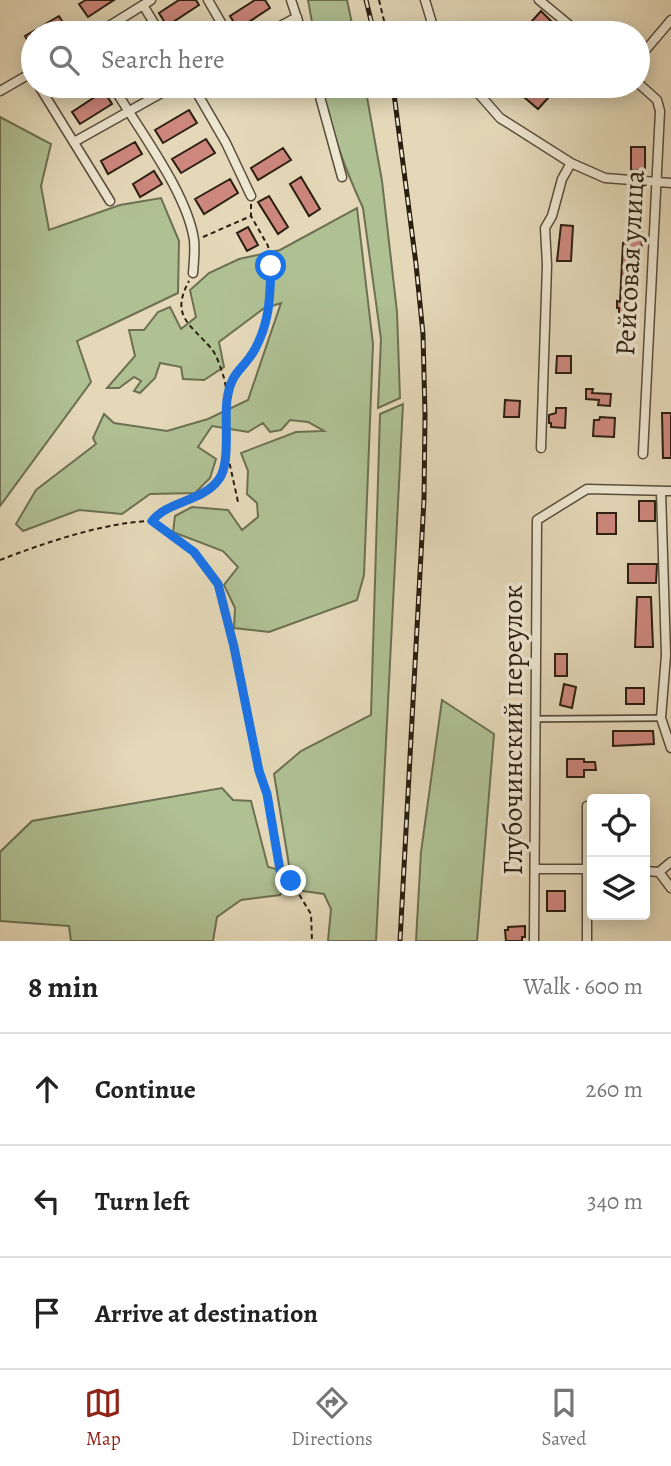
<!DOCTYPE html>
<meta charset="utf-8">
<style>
:root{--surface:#fff;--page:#f2f2f2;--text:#222;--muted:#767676;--line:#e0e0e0;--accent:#8f2418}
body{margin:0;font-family:Alegreya,serif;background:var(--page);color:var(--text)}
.controls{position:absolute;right:21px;bottom:21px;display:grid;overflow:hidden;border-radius:7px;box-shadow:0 4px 18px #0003}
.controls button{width:63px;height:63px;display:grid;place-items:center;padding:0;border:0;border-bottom:2px solid var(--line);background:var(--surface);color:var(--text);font:35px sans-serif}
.stop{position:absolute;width:21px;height:21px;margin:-16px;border:5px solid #1a73e8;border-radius:50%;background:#fff}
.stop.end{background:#1a73e8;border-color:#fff;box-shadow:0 2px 7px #0008}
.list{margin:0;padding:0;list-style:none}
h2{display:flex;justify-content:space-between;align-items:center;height:91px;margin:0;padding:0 28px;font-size:30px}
h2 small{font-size:23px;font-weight:400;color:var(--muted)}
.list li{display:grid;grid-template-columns:46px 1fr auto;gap:21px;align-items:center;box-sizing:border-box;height:112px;padding:0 28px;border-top:2px solid var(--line)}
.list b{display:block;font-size:26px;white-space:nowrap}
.list em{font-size:23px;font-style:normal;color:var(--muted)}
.icon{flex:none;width:38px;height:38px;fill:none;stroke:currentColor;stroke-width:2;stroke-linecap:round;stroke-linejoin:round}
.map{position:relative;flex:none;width:671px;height:941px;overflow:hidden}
.search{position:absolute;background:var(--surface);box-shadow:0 4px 18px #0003;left:21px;right:21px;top:21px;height:77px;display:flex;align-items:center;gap:18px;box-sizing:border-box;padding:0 24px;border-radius:38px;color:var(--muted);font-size:26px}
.sheet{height:427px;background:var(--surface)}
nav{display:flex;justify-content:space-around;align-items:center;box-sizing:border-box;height:98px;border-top:2px solid var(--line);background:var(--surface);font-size:19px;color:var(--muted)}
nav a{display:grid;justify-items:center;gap:4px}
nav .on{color:var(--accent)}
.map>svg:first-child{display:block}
.green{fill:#afc093;stroke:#6d7052;stroke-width:2}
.building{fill:#cd877d;stroke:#2b1f12;stroke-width:2}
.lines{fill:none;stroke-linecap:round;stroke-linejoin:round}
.service-casing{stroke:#594d3c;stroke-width:8}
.minor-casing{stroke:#594d3c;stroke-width:11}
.path{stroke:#2b1f12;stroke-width:2;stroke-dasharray:5 3.5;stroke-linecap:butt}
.service{stroke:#ede6d1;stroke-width:4.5}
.minor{stroke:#ede6d1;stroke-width:8}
.rail-casing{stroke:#2b1f12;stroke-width:5}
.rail{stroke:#ede6d1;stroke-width:2.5;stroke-dasharray:8;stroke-linecap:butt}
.route{stroke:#1a73e8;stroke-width:9}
.labels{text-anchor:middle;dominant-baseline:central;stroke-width:7;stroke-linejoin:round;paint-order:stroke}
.street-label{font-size:28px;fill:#2b1f12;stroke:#ede6d1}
</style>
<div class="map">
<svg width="671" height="941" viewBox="0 0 671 941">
<rect width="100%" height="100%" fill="#e4d8b8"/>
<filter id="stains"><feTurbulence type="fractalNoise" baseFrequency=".00286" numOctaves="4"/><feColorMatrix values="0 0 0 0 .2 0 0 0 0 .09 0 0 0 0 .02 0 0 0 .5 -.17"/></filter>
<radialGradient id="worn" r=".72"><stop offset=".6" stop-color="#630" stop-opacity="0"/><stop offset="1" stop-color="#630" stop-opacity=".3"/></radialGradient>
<path class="green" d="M308,0H347L354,33H314Z
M322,86H365L382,181L397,312L400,398L378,408L381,339L363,208C346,171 329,127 322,86Z
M0,117L51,144L41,186L49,230L120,205L161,198L179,241L178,293L77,341L91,382L0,506Z
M357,208L373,344L364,575L357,600L269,632L234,628L235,608L224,585L238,567L223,551L173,532L175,516L192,507L228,510L242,530L258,517L257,503L247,494L248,471L241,453L296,432L324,431L308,422L290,420L281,430L270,432L263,423L248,432L212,426L198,447L216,459L210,478L195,493L150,494L122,514L79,510L23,531L16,524L36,490L96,444L93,438L104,414L114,423L167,431L208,419L248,400L281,303L263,309L219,342L224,367L204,380L183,379L181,367L160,363L155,378L140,393L134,391L141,381L134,377L119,388H107L135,356L129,330H144L158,312L170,307L181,329L196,317L190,290L209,273L239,259L280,250Z
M403,404L376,941H328L331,909L324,894L303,891L291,881L280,895L241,900L217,917L213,941H71L69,926L0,921V852L32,821L222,788L233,800L251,801L268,867L280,870L289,865L274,774L301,751L371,715L380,414Z
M442,700L494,734L477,941H416L421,852Z"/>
<path class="building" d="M86,0H114L88,17L79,4Z
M179,0H196L199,5L167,26L159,13Z
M255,0H265L270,8L238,29L230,16Z
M541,11L557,27L559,25L567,33H545L532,21Z
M59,16L67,29L59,33H33V49L25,36Z
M511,86H535L548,98L538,109Z
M104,91L112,104L80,124L72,112Z
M189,110L197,123L163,143L155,130Z
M206,139L215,153L181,173L172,159Z
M135,142L142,154L108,174L101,161Z
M631,147H645V170H631Z
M283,148L291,160L258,180L251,168Z
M154,171L162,184L140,197L133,184Z
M301,177L320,209L309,216L290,184Z
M230,179L238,193L204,214L195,199Z
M269,196L288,227L278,234L258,202Z
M630,222H641L642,252H635L634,284H636V297L634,323L619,322V308H617V301L620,302L623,243L629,244Z
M561,225L573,226L571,261H557Z
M248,227L258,245L247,251L237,233Z
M557,356H571V373H556Z
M586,389H593L592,393L611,394L610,406L598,405L599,400L586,399Z
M505,400L520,401L519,417H504Z
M556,408H566L565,428L551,427V423H549V415L556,413Z
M662,413H671V458H663Z
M600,417L615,418L614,437L593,436L594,420H599Z
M639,501H655V521H639Z
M597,513H616V534H597Z
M628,564H657L656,583H628Z
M637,597H651L653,647H635Z
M555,654H567V676H555Z
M564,684L576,687L572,708L560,705Z
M626,688H644V704H626Z
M613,731H653L654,744L613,746Z
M567,759H584V762H595L596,770H584V777H567Z
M547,891H565V911H547Z
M525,926V937H522V941H506L505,930H508V927Z"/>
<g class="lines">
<g class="service-casing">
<path id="service" d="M537,719L661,718"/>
</g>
<g class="minor-casing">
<path id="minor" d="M208,0L227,33
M291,0L302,33
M425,0L435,33
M539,0L579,33
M143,5L160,33
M98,33L151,0
M267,33L297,17
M638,59L671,20
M638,83L657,100L660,111L643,454
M39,86L110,201
M113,86C138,129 187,192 194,240C195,250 194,262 193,273
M193,86L226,143L251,196
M317,86L342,177
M472,86L500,118L571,163L605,178L671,183
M0,91L33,72
M74,142L174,86
M541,448L547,265L545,228L552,216L562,179L571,163
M661,491L666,655L661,718L671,748
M535,869H591
M645,871L659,872L671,888
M659,872L671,862
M534,941L537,520L587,489L671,491
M587,941V806"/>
</g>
<path class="path" d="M379,0L387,33
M399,86L400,90L404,86
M203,237L251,216V204
M227,398L233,376L254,350L270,312L271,266L268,246L251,216
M226,447L238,502
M152,521L194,552L218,585L234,647L259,771L267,794L280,870L291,881L311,914L312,941
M0,560C44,543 105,522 152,521C169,500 203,502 220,479C227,468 225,449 226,437C226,417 229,397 224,378C221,369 217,355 211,348C190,324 170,316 189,281"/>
<use href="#service" class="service"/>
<use href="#minor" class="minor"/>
<g class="rail-casing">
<path id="rail" d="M366,0L374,33
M393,86L416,264L423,334L425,415L424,499L400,941"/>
</g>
<use href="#rail" class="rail"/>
</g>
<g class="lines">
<path class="route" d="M271,266C270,297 270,321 255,349C243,371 231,370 227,400C224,420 231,463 219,479C203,502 169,500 152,521L194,552L218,584L234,647L259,771L267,794L280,870L291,881"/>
</g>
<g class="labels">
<g class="street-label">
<text transform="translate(630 263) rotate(-87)">Рейсовая улица</text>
<text transform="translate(513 730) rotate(-90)">Глубочинский переулок</text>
</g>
</g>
<rect width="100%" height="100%" filter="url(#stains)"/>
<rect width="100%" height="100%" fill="url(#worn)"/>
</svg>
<div class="controls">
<button><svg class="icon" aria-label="locate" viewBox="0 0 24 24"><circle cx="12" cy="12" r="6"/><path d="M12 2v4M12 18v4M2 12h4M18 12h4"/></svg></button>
<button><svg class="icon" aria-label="layers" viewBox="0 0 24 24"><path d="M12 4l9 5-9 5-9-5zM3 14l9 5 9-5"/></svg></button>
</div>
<div class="stop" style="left:271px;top:266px"></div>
<div class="stop end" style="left:291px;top:881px"></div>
<div class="search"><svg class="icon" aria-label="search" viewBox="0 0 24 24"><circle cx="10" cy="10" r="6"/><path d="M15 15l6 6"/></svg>Search here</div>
</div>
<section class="sheet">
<h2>8 min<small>Walk · 600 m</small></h2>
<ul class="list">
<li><svg class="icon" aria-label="ahead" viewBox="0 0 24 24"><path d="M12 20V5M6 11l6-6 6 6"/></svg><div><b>Continue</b></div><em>260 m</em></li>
<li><svg class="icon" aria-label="left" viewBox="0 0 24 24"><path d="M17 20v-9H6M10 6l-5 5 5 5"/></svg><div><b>Turn left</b></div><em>340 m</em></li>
<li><svg class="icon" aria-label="arrive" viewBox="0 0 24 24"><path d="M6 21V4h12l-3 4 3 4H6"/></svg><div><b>Arrive at destination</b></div></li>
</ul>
</section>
<nav>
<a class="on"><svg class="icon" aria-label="map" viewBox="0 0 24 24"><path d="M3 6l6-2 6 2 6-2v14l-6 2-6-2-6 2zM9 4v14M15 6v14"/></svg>Map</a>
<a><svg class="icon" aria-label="directions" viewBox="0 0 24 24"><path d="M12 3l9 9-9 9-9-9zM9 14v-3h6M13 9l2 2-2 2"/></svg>Directions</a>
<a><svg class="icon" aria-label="saved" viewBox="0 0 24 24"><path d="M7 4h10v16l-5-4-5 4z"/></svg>Saved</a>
</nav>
